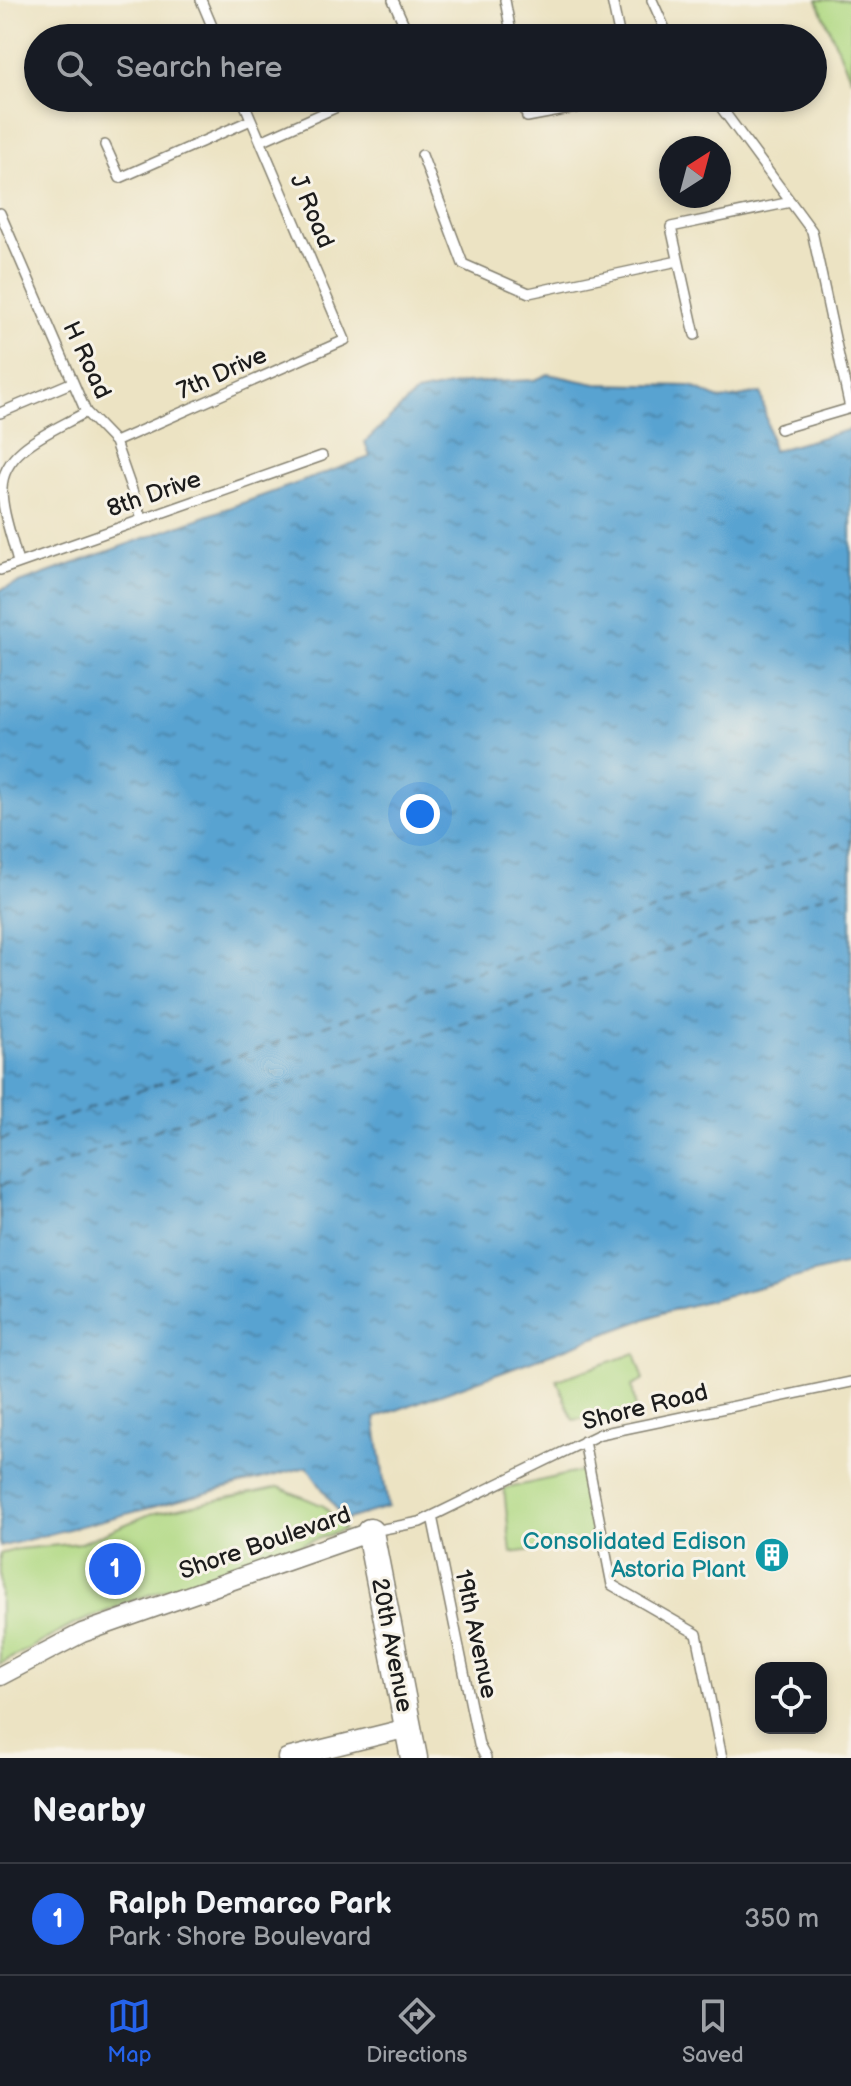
<!DOCTYPE html>
<meta charset="utf-8">
<style>
:root{--surface:#171b24;--page:#20242c;--text:#f1f3f6;--muted:#9ea1a6;--line:#363941;--accent:#2563eb}
body{margin:0;font-family:"Balsamiq Sans",sans-serif;background:var(--page);color:var(--text)}
.controls{position:absolute;right:24px;bottom:24px;display:grid;overflow:hidden;border-radius:16px;box-shadow:0 4px 12px #0003}
.controls button{width:72px;height:72px;display:grid;place-items:center;padding:0;border:0;border-bottom:2px solid var(--line);background:var(--surface);color:var(--text);font:40px sans-serif}
.compass{position:absolute;left:659px;top:136px;width:72px;height:72px;border-radius:50%;background:var(--surface);box-shadow:0 4px 12px #0003;rotate:36deg}
.you{position:absolute;left:420px;top:814px;width:28px;height:28px;margin:-20px;border:6px solid #fff;border-radius:50%;background:#1a73e8;box-shadow:0 0 0 12px #1a73e833}
.badge{display:grid;place-items:center;width:52px;height:52px;border-radius:50%;background:var(--accent);color:#fff;font-size:26px;font-weight:700}
.pin{position:absolute;translate:-50% -50%;border:4px solid #fff;box-shadow:0 2px 8px #0006}
.list{margin:0;padding:0;list-style:none}
h2{display:flex;justify-content:space-between;align-items:center;height:104px;margin:0;padding:0 32px;font-size:34px}
h2 small{font-size:26px;font-weight:400;color:var(--muted)}
.list li{display:grid;grid-template-columns:52px 1fr auto;gap:24px;align-items:center;box-sizing:border-box;height:112px;padding:0 32px;border-top:2px solid var(--line)}
.list b{display:block;font-size:30px;white-space:nowrap}
.list p{margin:0;font-size:26px;white-space:nowrap;color:var(--muted)}
.list em{font-size:26px;font-style:normal;color:var(--muted)}
.icon{flex:none;width:44px;height:44px;fill:none;stroke:currentColor;stroke-width:2;stroke-linecap:round;stroke-linejoin:round}
.map{position:relative;flex:none;width:851px;height:1758px;overflow:hidden}
.search{position:absolute;background:var(--surface);box-shadow:0 4px 12px #0003;left:24px;right:24px;top:24px;height:88px;display:flex;align-items:center;gap:20px;box-sizing:border-box;padding:0 28px;border-radius:44px;color:var(--muted);font-size:30px}
.sheet{height:216px;background:var(--surface)}
nav{display:flex;justify-content:space-around;align-items:center;box-sizing:border-box;height:112px;border-top:2px solid var(--line);background:var(--surface);font-size:22px;color:var(--muted)}
nav a{display:grid;justify-items:center;gap:4px}
nav .on{color:var(--accent)}
.map>svg:first-child{display:block}
.green{fill:#b1d984;stroke:#667a50;stroke-width:2}
.water{fill:url(#water-ripples);stroke:#3a6076;stroke-width:2}
.lines{fill:none;stroke-linecap:round;stroke-linejoin:round}
.ferry{stroke:#37596d;stroke-width:2;stroke-dasharray:10 8;stroke-linecap:butt}
.lane-casing{stroke:#848070;stroke-width:12}
.street-casing{stroke:#848070;stroke-width:21}
.secondary-casing{stroke:#848070;stroke-width:29}
.lane{stroke:#fff;stroke-width:9}
.street{stroke:#fff;stroke-width:18}
.secondary{stroke:#fff;stroke-width:26}
.labels{text-anchor:middle;dominant-baseline:central;stroke-width:6;stroke-linejoin:round;paint-order:stroke}
.street-label{font-size:24px;fill:#1c1c1c;stroke:#f7f3e8}
.culture-label{font-size:24px;fill:#0d838f;stroke:#f7f3e8;text-anchor:end}
</style>
<div class="map">
<svg width="851" height="1758" viewBox="0 0 851 1758">
<defs>
<pattern id="water-ripples" width="26" height="14" patternUnits="userSpaceOnUse" patternTransform="scale(2)"><rect width="26" height="14" fill="#59a3d1"/><path d="M2 4q2-2 4 0t4 0M15 11q2-2 4 0t4 0" fill="none" stroke="#4984a9"/></pattern>
</defs>
<rect width="100%" height="100%" fill="#f7f3e8"/>
<filter id="ink" filterUnits="userSpaceOnUse"><feTurbulence type="fractalNoise" baseFrequency=".0125" numOctaves="2"/><feDisplacementMap in="SourceGraphic" scale="16" xChannelSelector="R" yChannelSelector="G"/><feConvolveMatrix kernelMatrix="1 2 1 2 8 2 1 2 1" color-interpolation-filters="sRGB"/></filter>
<filter id="wash" filterUnits="userSpaceOnUse"><feTurbulence type="fractalNoise" baseFrequency=".006" numOctaves="4" result="noise"/><feDisplacementMap in="SourceGraphic" scale="32" xChannelSelector="R" yChannelSelector="G"/><feGaussianBlur stdDeviation="1.8" result="paint"/><feColorMatrix in="noise" values="0 0 0 0 0 0 0 0 0 0 0 0 0 0 0 0 0 1.4 0 .05"/><feComposite in="paint" operator="in"/></filter>
<g filter="url(#wash)">
<rect width="100%" height="100%" fill="#ece3c3"/>
<path class="green" d="M817,0H851V79Z
M635,1353L644,1380L632,1386L636,1410L573,1420L557,1380Z
M582,1471L595,1542L511,1553L504,1489Z
M279,1487L324,1506L344,1530L134,1600L73,1625L0,1664V1554L18,1549L81,1543L150,1514Z"/>
<path class="water" d="M548,374L596,384L691,386L721,400L761,393L773,451L851,429V1263L665,1312L375,1418L388,1507L344,1520L307,1467L0,1547V590L370,457L365,442L416,393L465,383L535,380Z"/>
<g class="lines">
<path class="ferry" d="M0,1140L851,840
M0,1185L851,886"/>
</g>
</g>
<g filter="url(#ink)">
<g class="lines">
<g class="lane-casing">
<path id="lane" d="M201,0L217,38
M393,0L410,38
M505,0L512,38
M612,0L620,38
M652,0L669,38
M523,98L527,117L602,103L606,98
M714,98L812,231L850,408
M261,141L357,98
M105,145L120,178L251,120
M422,155L463,264L529,293L678,261
M0,213L86,412L115,442L142,519
M695,335L671,227L791,202
M0,413L73,382
M780,429L851,408
M115,442L345,340L242,98
M18,563C13,540 2,513 2,489C2,448 56,430 86,412
M0,570L322,456
M584,1441L612,1585L697,1634L722,1758
M432,1516L479,1745L486,1758
M373,1531L420,1522L600,1434L851,1382"/>
</g>
<g class="street-casing">
<path id="street" d="M0,1676L82,1633L370,1532
M287,1758L408,1728"/>
</g>
<g class="secondary-casing">
<path id="secondary" d="M370,1532L414,1758"/>
</g>
<use href="#lane" class="lane"/>
<use href="#street" class="street"/>
<use href="#secondary" class="secondary"/>
</g>
</g>
<defs>
<g id="building-disc" transform="scale(1.8)"><circle r="9.5" fill="#0f9aa8" stroke="#f7f3e8"/><path d="M-4-6H4V6H1V3H-1V6H-4ZM-2.5-4.3h1.7v1.8h-1.7ZM.8-4.3h1.7v1.8H.8ZM-2.5-1h1.7V.8h-1.7ZM.8-1h1.7V.8H.8Z" fill="#fff"/></g>
</defs>
<g fill-rule="evenodd">
<use href="#building-disc" x="772" y="1555"/>
</g>
<g class="labels">
<g class="street-label">
<text transform="translate(312 211) rotate(67)">J Road</text>
<text transform="translate(87 360) rotate(65)">H Road</text>
<text transform="translate(222 373) rotate(-24)">7th Drive</text>
<text transform="translate(154 494) rotate(-19)">8th Drive</text>
<text transform="translate(645 1407) rotate(-14)">Shore Road</text>
<text transform="translate(265 1543) rotate(-19)">Shore Boulevard</text>
<text transform="translate(476 1634) rotate(78)">19th Avenue</text>
<text transform="translate(392 1645) rotate(79)">20th Avenue</text>
</g>
<g class="culture-label">
<text x="746" y="1541">Consolidated Edison<tspan x="746" dy="28">Astoria Plant</tspan></text>
</g>
</g>
</svg>
<div class="controls">
<button><svg class="icon" aria-label="locate" viewBox="0 0 24 24"><circle cx="12" cy="12" r="6"/><path d="M12 2v4M12 18v4M2 12h4M18 12h4"/></svg></button>
</div>
<svg class="compass" viewBox="-18 -18 36 36"><path d="M0-13l5 13h-10z" fill="#e53935"/><path d="M0 13l5-13h-10z" fill="#9ea1a6"/></svg>
<div class="you"></div>
<div class="pin badge" style="left:115px;top:1569px">1</div>
<div class="search"><svg class="icon" aria-label="search" viewBox="0 0 24 24"><circle cx="10" cy="10" r="6"/><path d="M15 15l6 6"/></svg>Search here</div>
</div>
<section class="sheet">
<h2>Nearby<small></small></h2>
<ul class="list">
<li><span class="badge">1</span><div><b>Ralph Demarco Park</b><p>Park · Shore Boulevard</p></div><em>350 m</em></li>
</ul>
</section>
<nav>
<a class="on"><svg class="icon" aria-label="map" viewBox="0 0 24 24"><path d="M3 6l6-2 6 2 6-2v14l-6 2-6-2-6 2zM9 4v14M15 6v14"/></svg>Map</a>
<a><svg class="icon" aria-label="directions" viewBox="0 0 24 24"><path d="M12 3l9 9-9 9-9-9zM9 14v-3h6M13 9l2 2-2 2"/></svg>Directions</a>
<a><svg class="icon" aria-label="saved" viewBox="0 0 24 24"><path d="M7 4h10v16l-5-4-5 4z"/></svg>Saved</a>
</nav>
